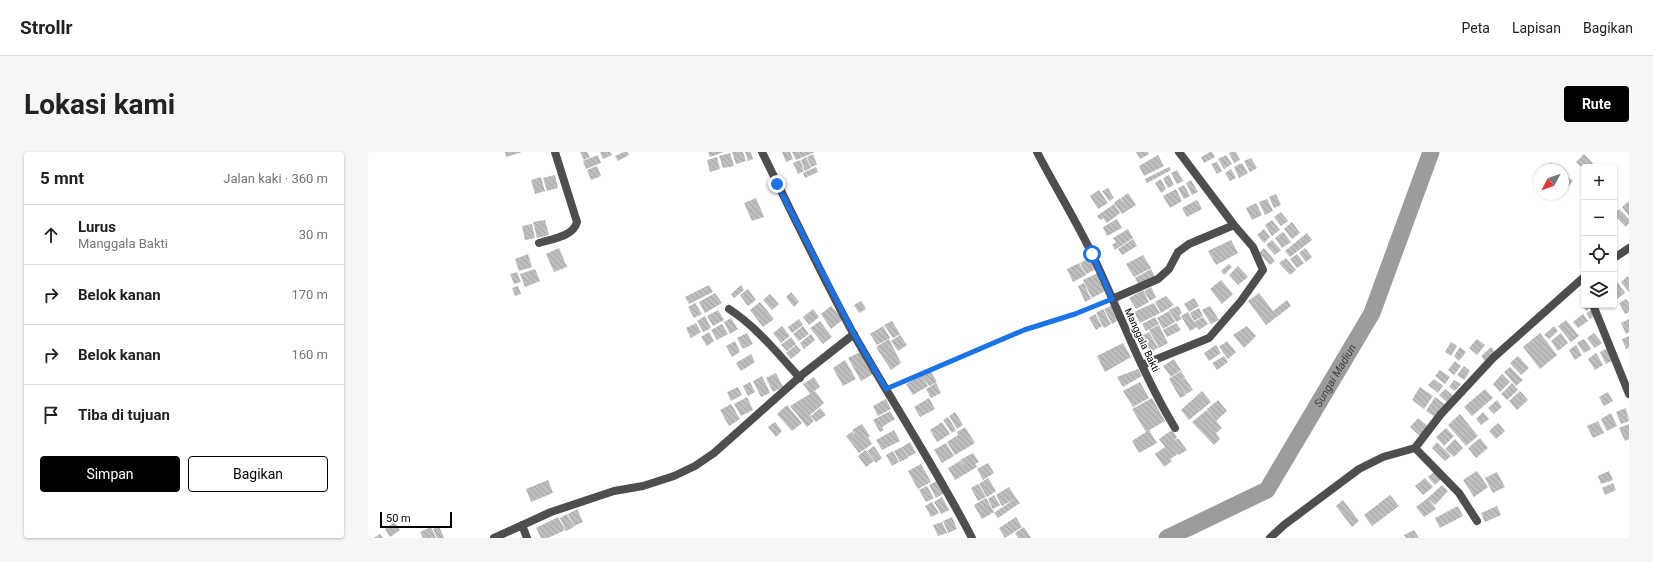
<!DOCTYPE html>
<html lang="id">
<meta charset="utf-8">
<style>
:root{--surface:#fff;--page:#f6f6f6;--text:#222;--muted:#767676;--line:#e0e0e0;--accent:#000}
body{margin:0;font-family:Roboto,sans-serif;background:var(--page);color:var(--text)}
.controls{position:absolute;right:12px;top:12px;display:grid;overflow:hidden;border-radius:4px;box-shadow:0 1px 3px #0004}
.controls button{width:36px;height:36px;display:grid;place-items:center;padding:0;border:0;border-bottom:1px solid var(--line);background:var(--surface);color:var(--text);font:20px sans-serif}
.compass{position:absolute;left:1165px;top:12px;width:36px;height:36px;border-radius:50%;background:var(--surface);box-shadow:0 1px 3px #0004;rotate:229deg}
.scale{position:absolute;left:12px;bottom:10px;width:72px;box-sizing:border-box;padding-left:4px;border:2px solid #000;border-top:0;font-size:11px;line-height:14px;white-space:nowrap;color:#000;-webkit-text-stroke:3px #fff;paint-order:stroke}
.stop{position:absolute;width:12px;height:12px;margin:-9px;border:3px solid #1a73e8;border-radius:50%;background:#fff}
.stop.end{background:#1a73e8;border-color:#fff;box-shadow:0 1px 4px #0008}
.list{margin:0;padding:0;list-style:none}
h2{display:flex;justify-content:space-between;align-items:center;height:52px;margin:0;padding:0 16px;font-size:17px}
h2 small{font-size:13px;font-weight:400;color:var(--muted)}
.list li{display:grid;grid-template-columns:26px 1fr auto;gap:12px;align-items:center;box-sizing:border-box;height:60px;padding:0 16px;border-top:1px solid var(--line)}
.list b{display:block;font-size:15px;white-space:nowrap}
.list p{margin:0;font-size:13px;white-space:nowrap;color:var(--muted)}
.list em{font-size:13px;font-style:normal;color:var(--muted)}
.actions{display:flex;gap:8px;padding:12px 16px}
.actions a{flex:1;padding:9px 0;border:1px solid var(--accent);border-radius:4px;text-align:center;font-size:14px;color:var(--accent)}
.actions .main{background:var(--accent);color:#fff}
.icon{flex:none;width:22px;height:22px;fill:none;stroke:currentColor;stroke-width:2;stroke-linecap:round;stroke-linejoin:round}
.map{position:relative;flex:none;width:1261px;height:386px;overflow:hidden;border-radius:4px}
header{display:flex;align-items:center;gap:24px;box-sizing:border-box;height:56px;padding:0 20px;background:var(--surface);border-bottom:1px solid var(--line)}
header strong{font-size:19px}
nav{display:flex;gap:22px;margin-inline-start:auto;font-size:14px}
.intro{display:flex;align-items:center;justify-content:space-between;box-sizing:border-box;height:96px;padding:0 24px}
h1{margin:0;font-size:28px}
.button{padding:10px 18px;border-radius:4px;background:var(--accent);color:#fff;font-size:14px;font-weight:700}
main{display:flex;gap:24px;padding:0 24px}
aside{flex:1;background:var(--surface);border-radius:4px;box-shadow:0 1px 3px #0004}
.map>svg:first-child{display:block}
.lines{fill:none;stroke-linecap:round;stroke-linejoin:round}
.river{stroke:#9c9c9c;stroke-width:17}
.building{fill:url(#building-back-hatch)}
.path{stroke:#707070;stroke-width:1.5;stroke-dasharray:1 2;stroke-linecap:butt}
.street{stroke:#4e4e4e;stroke-width:8}
.route{stroke:#1a73e8;stroke-width:5}
.labels{text-anchor:middle;dominant-baseline:central;stroke-width:3.5;stroke-linejoin:round;paint-order:stroke}
.street-label{font-size:10px;fill:#000;stroke:#fff}
.water-label{font-size:11px;font-style:italic;fill:#3d3d3d;stroke:#fff}
</style>
<header>
<strong>Strollr</strong>
<nav><a>Peta</a><a>Lapisan</a><a>Bagikan</a></nav>
</header>
<div class="intro"><h1>Lokasi kami</h1><a class="button">Rute</a></div>
<main>
<aside>
<h2>5 mnt<small>Jalan kaki · 360 m</small></h2>
<ul class="list">
<li><svg class="icon" aria-label="ahead" viewBox="0 0 24 24"><path d="M12 20V5M6 11l6-6 6 6"/></svg><div><b>Lurus</b><p>Manggala Bakti</p></div><em>30 m</em></li>
<li><svg class="icon" aria-label="right" viewBox="0 0 24 24"><path d="M7 20v-9h11M14 6l5 5-5 5"/></svg><div><b>Belok kanan</b></div><em>170 m</em></li>
<li><svg class="icon" aria-label="right" viewBox="0 0 24 24"><path d="M7 20v-9h11M14 6l5 5-5 5"/></svg><div><b>Belok kanan</b></div><em>160 m</em></li>
<li><svg class="icon" aria-label="arrive" viewBox="0 0 24 24"><path d="M6 21V4h12l-3 4 3 4H6"/></svg><div><b>Tiba di tujuan</b></div></li>
</ul>
<div class="actions"><a class="main">Simpan</a><a>Bagikan</a></div>
</aside>
<div class="map">
<svg width="1261" height="386" viewBox="0 0 1261 386">
<defs>
<pattern id="building-back-hatch" width="6" height="6" patternUnits="userSpaceOnUse"><rect width="6" height="6" fill="#bebebe"/><path d="M-1 5l2 2M0 0l6 6M5-1l2 2" fill="none" stroke="#a2a2a2"/></pattern>
</defs>
<rect width="100%" height="100%" fill="#fff"/>
<g class="lines">
<path class="river" id="s1" d="M799,386L899,338L1004,161L1063,0"/>
</g>
<path class="building" d="M137,0H154L138,5Z
M212,0H219L222,5L216,8Z
M232,0H242L244,3L235,7Z
M256,0H259L261,3L250,9L247,4Z
M340,0H356L342,5Z
M364,0H375L378,9L368,12Z
M377,0H383L385,7L380,9Z
M414,0H422L425,7L418,10Z
M424,0H447L428,8Z
M768,0H780L781,2L772,7Z
M842,0H844L847,5L836,11L833,5Z
M863,0H868L872,8L866,11L861,1Z
M362,1L366,14L355,16L351,4Z
M445,2L449,13L443,15L439,5Z
M1216,2L1225,11L1221,15H1216V18L1208,10Z
M230,3L233,11L218,17L215,9Z
M790,3L796,14L776,24L771,14Z
M858,3L864,12L856,17L850,7Z
M349,5L352,17L342,20L339,8Z
M438,5L443,16L437,19L433,8Z
M883,6L889,16L882,20L876,9Z
M432,8L436,19L430,22L425,11Z
M849,10L854,19L849,22L843,12Z
M874,11L880,21L871,26L866,15Z
M1183,11L1189,16L1191,18H1177Z
M229,14L233,24L223,28L219,18Z
M448,15L450,20L437,26L435,21Z
M801,15L803,18L779,31L777,27Z
M863,17L868,26L862,29L857,21Z
M809,18L815,29L809,32L803,21Z
M1196,22L1205,29L1198,37L1195,34Z
M187,23L190,36L179,39L175,26Z
M801,23L806,33L800,36L795,26Z
M173,25L177,39L167,42L163,28Z
M793,27L798,37L793,41L787,31Z
M823,28L830,40L824,43L818,31Z
M816,33L822,44L816,47L810,36Z
M740,36L746,46L741,49L734,39Z
M808,37L814,49L802,56L795,44Z
M731,38L740,51L730,57L722,44Z
M760,41L768,53L754,62L746,51L752,46L757,52L753,46Z
M908,42L913,53L906,56L901,45Z
M388,46L396,65L384,69L376,51Z
M899,47L905,59L897,63L891,50Z
M829,48L834,57L819,65L814,56Z
M1261,49V64L1254,55Z
M888,51L894,63L884,68L878,56Z
M746,52L752,61L739,71L735,66L733,68L729,64Z
M1251,57L1261,67V71L1258,75L1246,63Z
M913,60L920,69L913,74L906,65Z
M749,67L754,76L739,84L735,75Z
M177,68L181,83L169,86L165,70Z
M904,68L912,78L904,84L897,73Z
M924,70L932,81L924,87L916,77Z
M164,72L167,86L157,88L154,74Z
M760,77L765,86L747,98L744,93L748,90L745,86Z
M896,77L902,85L896,91L889,83Z
M915,80L923,90L914,96L907,86Z
M939,81L944,88L922,105L917,99Z
M765,87L769,94L754,103L750,97Z
M863,88L870,101L848,113L840,99Z
M904,88L913,98L907,103L898,93Z
M191,96L199,115L186,120L178,102Z
M896,96L907,109L902,113L891,101Z
M937,96L944,105L938,110L931,101Z
M160,102L164,115L151,119L147,107Z
M929,102L936,111L929,116L922,107Z
M775,103L783,116L766,125L758,112Z
M722,106L728,117L718,122L712,111Z
M918,106L928,118L922,123L911,111Z
M711,111L718,123L705,130L699,117Z
M861,112L864,115L856,123L853,119Z
M870,114L880,125L870,133L861,123Z
M167,117L172,129L157,135L152,122Z
M783,117L787,125L771,133L767,126Z
M149,120L153,130L146,132L142,122Z
M730,121L739,138L724,146L715,128Z
M1260,124L1261,126V140L1253,130Z
M853,128L865,142L854,152L842,137Z
M716,131L723,147L717,150L710,134Z
M1250,131L1257,141L1249,147L1246,143V133Z
M341,133L345,140L321,152L317,145Z
M373,133L376,138L366,146L363,142Z
M150,134L153,142L147,144L144,136Z
M783,135L788,145L782,149L776,139Z
M380,137L388,148L380,154L372,143Z
M775,138L781,150L768,157L761,146Z
M423,140L431,150L426,155L418,145Z
M347,141L354,151L337,161L331,150Z
M891,141L905,159L919,148L923,154L898,173L880,149Z
M402,142L411,152L404,158L395,148Z
M798,144L806,153L793,161L787,150Z
M826,146L831,154L821,160L816,152Z
M1258,147L1261,151V160L1257,162L1251,151Z
M493,149L498,157L491,161L486,153Z
M392,150L406,167L395,175L382,158Z
M1216,150V153H1227L1218,159L1213,151Z
M327,151L334,162L326,166L320,155Z
M786,151L792,161L772,171L766,160Z
M463,154L476,167L463,177L453,162Z
M743,154L751,168L744,172L736,157Z
M810,154L814,161L811,163L814,167L808,170L801,158Z
M842,154L851,168L843,172L834,158Z
M831,156L835,164L826,169L822,161Z
M1227,156L1230,162L1222,167L1218,161Z
M445,157L451,165L441,173L435,165Z
M735,157L743,172L736,176L728,161Z
M350,158L356,168L345,174L339,164Z
M801,159L807,170L795,177L789,166Z
M820,160L829,175L822,179L813,164Z
M727,162L734,174L728,178L721,166Z
M1215,162L1220,169L1210,176L1205,170Z
M337,164L343,176L335,180L329,169Z
M787,165L791,172L778,179L774,172Z
M835,165L840,172L831,178L826,170Z
M363,166L370,177L362,182L356,170Z
M431,167L435,173L424,181L420,175Z
M1261,167V180L1258,182L1253,171Z
M1198,168L1211,184L1203,190L1190,174Z
M452,169L464,185L455,192L442,176Z
M524,169L532,182L525,186L516,173Z
M328,171L333,180L323,186L318,176Z
M808,171L813,178L799,185L795,178Z
M354,172L360,182L349,188L343,178Z
M791,173L800,191L791,196L781,178Z
M414,174L422,184L413,191L405,181Z
M435,174L441,182L431,189L425,182Z
M515,174L522,186L509,193L502,182Z
M879,174L888,184L876,196L865,183Z
M1186,174L1190,179L1181,187L1176,183Z
M341,180L346,189L339,194L333,185Z
M781,180L790,196L783,200L774,184Z
M379,181L385,192L375,197L369,186Z
M1172,181L1189,203L1172,217L1155,195Z
M1193,181L1200,191L1190,199L1183,189Z
M1226,181L1234,191L1227,196L1219,186Z
M443,182L447,188L436,197L432,191Z
M532,183L539,193L530,199L523,189Z
M1261,184V196L1258,197L1254,187Z
M423,185L428,192L419,199L413,193Z
M521,187L533,211L523,218L508,195Z
M1109,187L1117,193L1109,203L1101,196Z
M1216,187L1223,197L1216,201L1209,191Z
M367,189L372,200L364,205L358,194Z
M859,189L868,200L860,207L851,195Z
M1083,190L1089,194L1083,204L1077,200Z
M755,191L763,205L737,220L729,204Z
M428,193L433,199L423,207L418,201Z
M848,193L853,201L841,209L836,201Z
M1208,193L1214,203L1207,208L1201,198Z
M1092,195L1098,200L1091,209L1086,204Z
M1123,195L1127,200L1117,209L1113,204Z
M1240,196L1247,207L1238,212L1232,200Z
M494,199L507,221L493,229L480,206Z
M1228,201L1235,213L1227,218L1220,207Z
M383,202L387,210L373,219L368,211Z
M856,204L860,210L849,218L844,211Z
M1150,204L1161,216L1153,223L1142,211Z
M806,207L813,218L803,225L795,214Z
M477,208L488,227L475,234L465,216Z
M1087,209L1093,214L1086,223L1080,218Z
M1096,214L1102,219L1096,228L1089,223Z
M1142,215L1155,228L1148,234L1136,220Z
M770,217L774,224L755,235L749,225Z
M562,218L569,230L561,234L554,223Z
M1072,218L1082,225L1077,232L1067,224Z
M813,219L817,225L812,229L817,226L825,238L818,242L810,230L818,243L812,246L801,227Z
M408,221L415,235L405,240L398,226Z
M1134,222L1142,230L1132,240L1125,232Z
M554,223L560,234L545,243L538,232Z
M394,224L402,241L393,245L385,229Z
M446,225L452,235L442,242L435,232Z
M1066,227L1075,234L1070,241L1060,233Z
M1086,228L1093,232L1087,239L1081,235Z
M382,230L387,240L380,244L375,234Z
M772,230L781,246L765,255L755,239Z
M568,231L573,241L563,246L558,237Z
M1144,231L1150,238L1139,248L1133,242Z
M370,235L374,243L363,249L359,240Z
M1052,235L1065,244L1056,257L1044,248Z
M1077,237L1088,246L1082,253L1071,243Z
M1117,237L1125,246L1104,264L1096,255Z
M447,239L456,251L442,263L446,269L439,275L422,254Z
M834,239L843,250L821,268L813,258Z
M1152,239L1160,248L1149,258L1141,249Z
M1240,240L1245,249L1236,254L1231,245Z
M379,245L385,258L373,264L366,252Z
M1067,245L1078,253L1069,266L1058,259Z
M561,246L567,257L552,265L546,255Z
M784,246L797,269L778,280L764,257Z
M518,247L523,257L510,264L505,254Z
M850,248L859,259L848,269L839,257Z
M1129,248L1134,255L1126,262L1120,256Z
M363,252L372,267L361,274L352,258Z
M419,253L434,271L424,279L409,262Z
M452,256L458,263L448,270L443,264Z
M1258,256L1261,269L1253,272L1248,260Z
M839,258L854,276L848,281L852,287L846,293L824,270Z
M522,259L527,267L514,275L516,278L512,280L505,268Z
M587,260L595,273L589,277L581,264Z
M1115,260L1121,267L1113,273L1108,267Z
M1243,261L1249,274L1239,279L1233,267Z
M1092,262L1110,284L1098,294L1080,273Z
M580,265L588,278L584,281L575,268Z
M1050,266L1061,275L1053,285L1042,275Z
M1230,269L1236,281L1225,286L1219,274Z
M407,270L414,279L408,285L400,275Z
M574,270L582,282L569,290L562,278Z
M1130,271L1137,279L1128,287L1121,279Z
M494,272L502,284L500,285L504,292L491,301L478,284L484,280L487,283L484,278Z
M1261,272V287L1257,289L1251,276Z
M597,275L607,291L587,303L579,290L590,283L589,280Z
M1078,276L1086,284L1076,294L1068,285Z
M526,278L532,289L514,298L508,288Z
M781,278L789,291L771,301L764,289Z
M804,278L809,285L806,289L810,286L819,298L811,303L802,291L810,302L802,307L804,309L796,315L787,302L797,295L791,287Z
M1112,286L1120,296L1108,306L1100,296Z
M1087,287L1095,296L1086,305L1077,297Z
M542,290L548,301L540,305L534,295Z
M1069,290L1083,304L1077,309L1064,296Z
M578,291L586,304L574,311L566,298Z
M506,294L514,306L508,311L499,299Z
M534,295L540,306L532,310L526,299Z
M497,298L506,309L498,315L490,304Z
M525,299L531,310L524,314L518,303Z
M605,301L611,310L607,312L609,315L587,328L580,316L592,309L597,317L592,308Z
M620,311L626,321L615,328L609,317Z
M553,312L563,330L550,337L540,319Z
M1068,318L1075,325L1067,333L1060,325Z
M1109,319L1120,335L1106,345L1095,328Z
M1241,319L1245,328L1233,332L1230,324Z
M1129,320L1137,335L1125,341L1117,326Z
M620,326L628,339L619,345L611,332Z
M1057,326L1065,335L1055,343L1047,334Z
M180,328L185,341L163,350L158,337Z
M569,329L576,341L568,346L561,333Z
M1245,331L1248,338L1237,343L1234,336Z
M610,332L618,345L610,349L603,336Z
M1074,333L1080,339L1067,353L1060,346Z
M559,334L566,346L558,350L551,338Z
M641,335L648,346L634,354L628,343Z
M626,343L632,353L625,357L620,347Z
M1022,343L1031,354L1004,374L996,363Z
M574,345L581,358L573,362L566,350Z
M618,346L626,360L614,367L606,353Z
M648,346L652,351L630,366L626,361Z
M1060,346L1068,357L1056,365L1048,355Z
M975,348L991,369L984,375L968,354Z
M564,350L571,361L563,365L557,354Z
M1090,354L1095,364L1072,376L1067,366Z
M1129,354L1133,363L1117,370L1113,361Z
M209,357L215,370L206,374L200,362Z
M199,362L206,375L198,379L192,366Z
M190,365L197,378L180,386H173L168,376Z
M584,365L589,377L580,381L575,369Z
M648,365L654,375L637,386L631,376Z
M27,370L32,378L22,385L17,377Z
M574,370L579,381L570,384L565,373Z
M71,374L76,386H69L65,377Z
M63,375L68,386H55L52,380Z
M656,375L663,386H650L647,381Z
M1046,378L1051,386H1038L1036,383Z
M12,382L15,386H6Z"/>
<g class="lines">
<path class="path" d="M526,234L656,178L736,150"/>
<path class="street" d="M394,0C424,61 453,122 485,181C524,250 568,316 604,386
M669,0C687,35 708,68 725,104C752,161 774,222 807,276
M171,91C183,87 205,85 209,70L187,0
M1246,106L1261,96
M744,147L790,127L801,117L810,100L821,92L866,73
M1225,153L1261,242
M361,157C389,175 410,202 432,226
M774,213L841,186L873,149L895,118L885,95L866,73L811,0
M1047,296L1091,341L1109,369
M154,373L159,386
M126,386L183,360L246,339L275,334L306,324L327,314L346,301L435,222L486,182
M902,386L916,373L991,317L1015,305L1047,296L1073,262L1125,206L1216,125"/>
</g>
<g class="lines">
<path class="route" d="M409,32L486,182L518,237L656,178L707,162L744,147L724,102"/>
</g>
<g class="labels">
<g class="street-label">
<text transform="translate(774 188) rotate(65)">Manggala Bakti</text>
</g>
<g class="water-label">
<text stroke="none"><textPath href="#s1" startOffset="244">Sungai Madiun</textPath></text>
</g>
</g>
</svg>
<div class="controls">
<button>+</button>
<button>−</button>
<button><svg class="icon" aria-label="locate" viewBox="0 0 24 24"><circle cx="12" cy="12" r="6"/><path d="M12 2v4M12 18v4M2 12h4M18 12h4"/></svg></button>
<button><svg class="icon" aria-label="layers" viewBox="0 0 24 24"><path d="M12 4l9 5-9 5-9-5zM3 14l9 5 9-5"/></svg></button>
</div>
<svg class="compass" viewBox="-18 -18 36 36"><path d="M0-13l5 13h-10z" fill="#e53935"/><path d="M0 13l5-13h-10z" fill="#767676"/></svg>
<div class="scale">50 m</div>
<div class="stop" style="left:724px;top:102px"></div>
<div class="stop end" style="left:409px;top:32px"></div>
</div>
</main>
